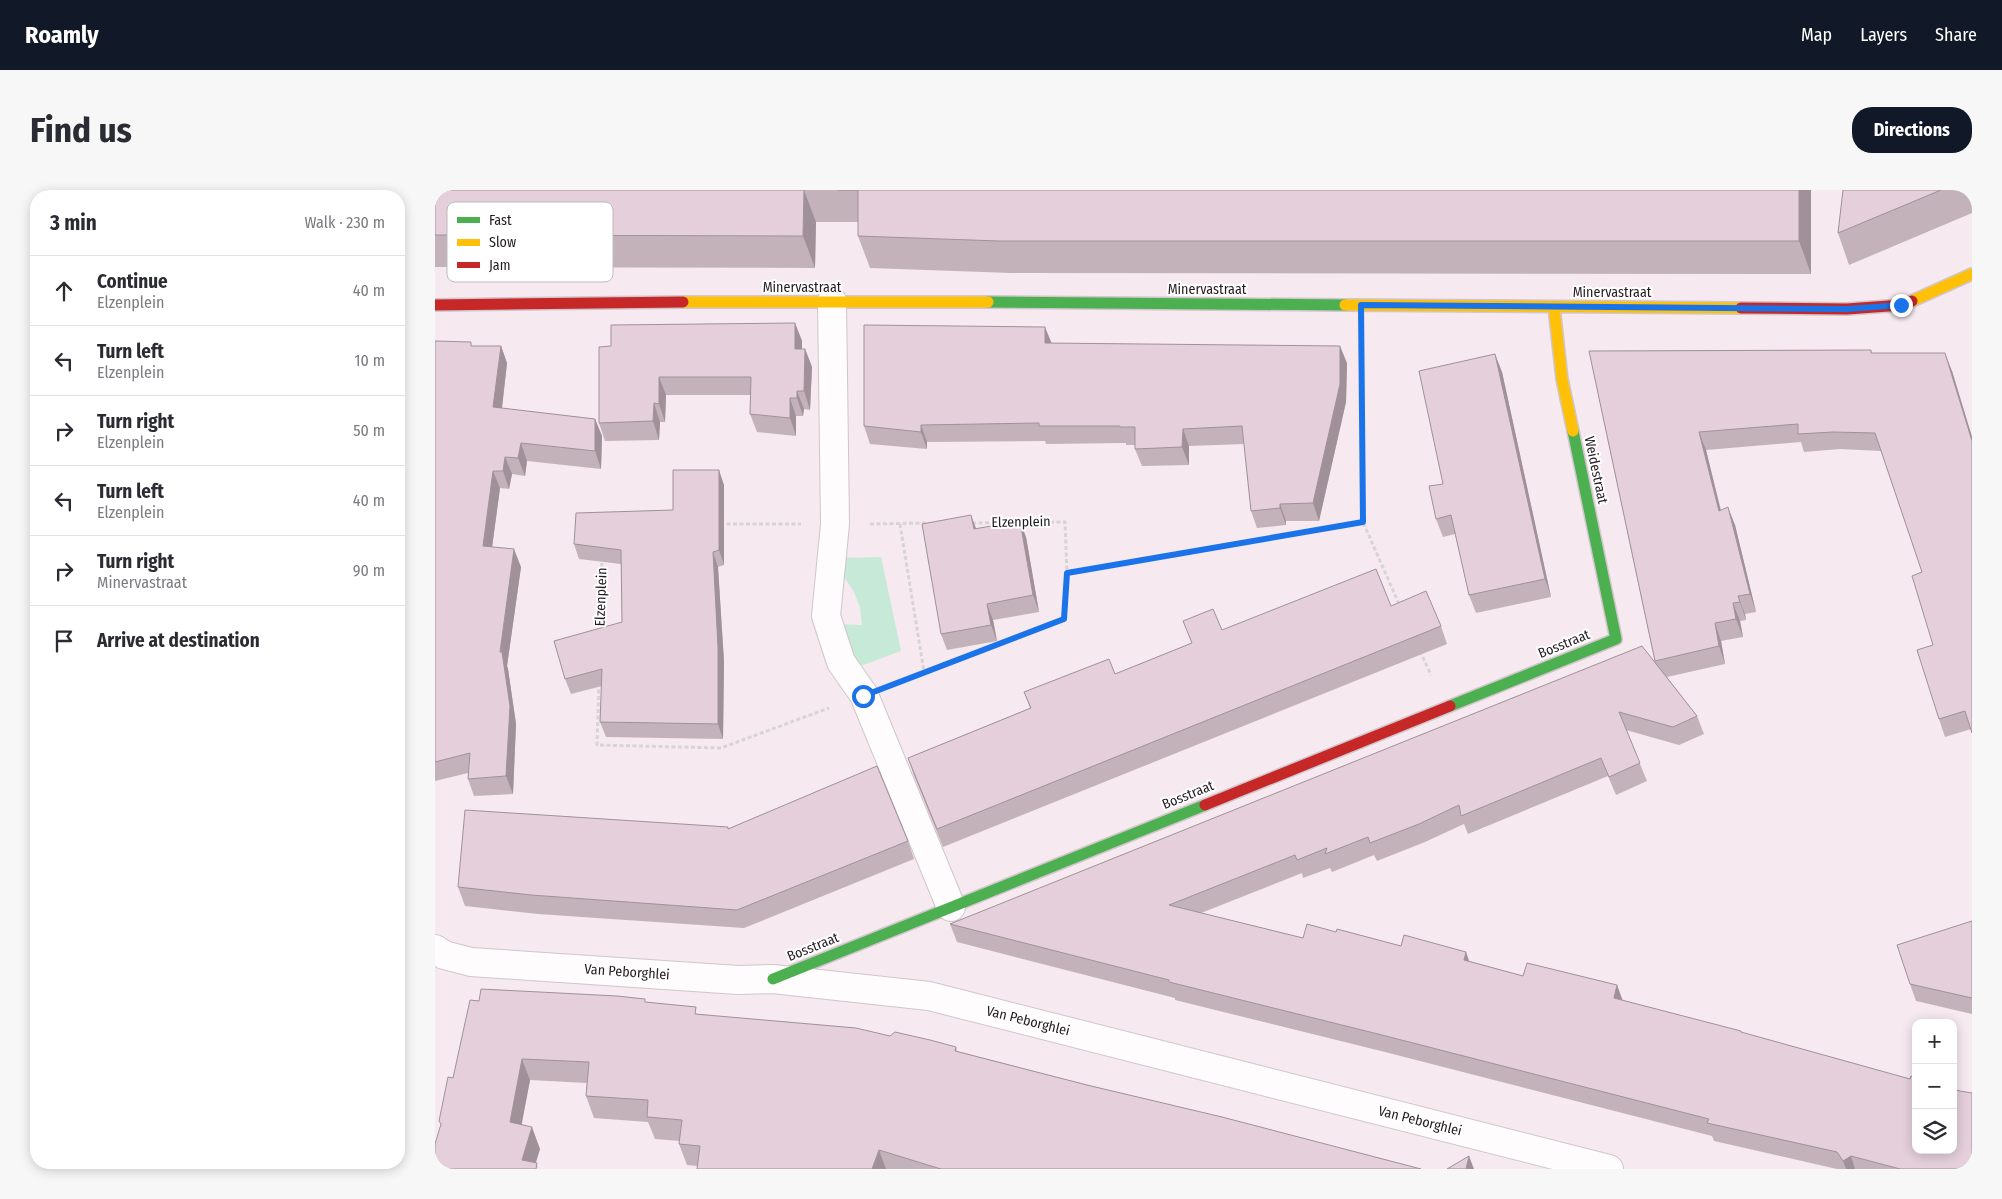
<!DOCTYPE html>
<meta charset="utf-8">
<style>
:root{--surface:#fff;--page:#f7f7f7;--text:#2b2b33;--muted:#7c7c81;--line:#e1e1e2;--accent:#111827}
body{margin:0;font-family:"Fira Sans Condensed",sans-serif;background:var(--page);color:var(--text)}
.controls{position:absolute;right:15px;bottom:15px;display:grid;overflow:hidden;border-radius:10px;box-shadow:0 2px 12px #0003}
.controls button{width:45px;height:45px;display:grid;place-items:center;padding:0;border:0;border-bottom:1px solid var(--line);background:var(--surface);color:var(--text);font:25px sans-serif}
.stop{position:absolute;width:15px;height:15px;margin:-11px;border:4px solid #1a73e8;border-radius:50%;background:#fff}
.stop.end{background:#1a73e8;border-color:#fff;box-shadow:0 1px 5px #0008}
.list{margin:0;padding:0;list-style:none}
h2{display:flex;justify-content:space-between;align-items:center;height:65px;margin:0;padding:0 20px;font-size:21px}
h2 small{font-size:16px;font-weight:400;color:var(--muted)}
.list li{display:grid;grid-template-columns:32px 1fr auto;gap:15px;align-items:center;box-sizing:border-box;height:70px;padding:0 20px;border-top:1px solid var(--line)}
.list b{display:block;font-size:19px;white-space:nowrap}
.list p{margin:0;font-size:16px;white-space:nowrap;color:var(--muted)}
.list em{font-size:16px;font-style:normal;color:var(--muted)}
.icon{flex:none;width:28px;height:28px;fill:none;stroke:currentColor;stroke-width:2;stroke-linecap:round;stroke-linejoin:round}
.map{position:relative;flex:none;width:1537px;height:979px;overflow:hidden;border-radius:20px}
header{display:flex;align-items:center;gap:30px;box-sizing:border-box;height:70px;padding:0 25px;background:var(--accent);color:#fff}
header strong{font-size:24px}
nav{display:flex;gap:28px;margin-inline-start:auto;font-size:18px}
.intro{display:flex;align-items:center;justify-content:space-between;box-sizing:border-box;height:120px;padding:0 30px}
h1{margin:0;font-size:35px}
.button{padding:12px 22px;border-radius:20px;background:var(--accent);color:#fff;font-size:18px;font-weight:700}
main{display:flex;gap:30px;padding:0 30px}
aside{flex:1;background:var(--surface);border-radius:20px;box-shadow:0 2px 12px #0003}
.map>svg:first-child{display:block}
.green{fill:#c7e9d8}
.lines{fill:none;stroke-linecap:round;stroke-linejoin:round}
.street-casing{stroke:#d0c6cb;stroke-width:30}
.fast-casing{stroke:#d0c6cb;stroke-width:14}
.slow-casing{stroke:#d0c6cb;stroke-width:14}
.jam-casing{stroke:#d0c6cb;stroke-width:14}
.path{stroke:#d8d4d6;stroke-width:3;stroke-dasharray:4 2.5;stroke-linecap:butt}
.street{stroke:#fefcfd;stroke-width:28}
.fast{stroke:#4caf50;stroke-width:11}
.slow{stroke:#ffc107;stroke-width:11}
.jam{stroke:#c62828;stroke-width:11}
.wall{fill:#c4b2bb}
.shaded-wall{fill:#a09199}
.building{fill:#e4cfda;stroke:#a09199}
.route{stroke:#1a73e8;stroke-width:6}
.labels{text-anchor:middle;dominant-baseline:central;stroke-width:4;stroke-linejoin:round;paint-order:stroke}
.street-label{font-size:14px;fill:#241b20;stroke:#fff}
.key{fill:#fff;stroke:#bdbbbc;stroke-width:1}
.key-label{font-size:14px;fill:#241b20}
</style>
<header>
<strong>Roamly</strong>
<nav><a>Map</a><a>Layers</a><a>Share</a></nav>
</header>
<div class="intro"><h1>Find us</h1><a class="button">Directions</a></div>
<main>
<aside>
<h2>3 min<small>Walk · 230 m</small></h2>
<ul class="list">
<li><svg class="icon" aria-label="ahead" viewBox="0 0 24 24"><path d="M12 20V5M6 11l6-6 6 6"/></svg><div><b>Continue</b><p>Elzenplein</p></div><em>40 m</em></li>
<li><svg class="icon" aria-label="left" viewBox="0 0 24 24"><path d="M17 20v-9H6M10 6l-5 5 5 5"/></svg><div><b>Turn left</b><p>Elzenplein</p></div><em>10 m</em></li>
<li><svg class="icon" aria-label="right" viewBox="0 0 24 24"><path d="M7 20v-9h11M14 6l5 5-5 5"/></svg><div><b>Turn right</b><p>Elzenplein</p></div><em>50 m</em></li>
<li><svg class="icon" aria-label="left" viewBox="0 0 24 24"><path d="M17 20v-9H6M10 6l-5 5 5 5"/></svg><div><b>Turn left</b><p>Elzenplein</p></div><em>40 m</em></li>
<li><svg class="icon" aria-label="right" viewBox="0 0 24 24"><path d="M7 20v-9h11M14 6l5 5-5 5"/></svg><div><b>Turn right</b><p>Minervastraat</p></div><em>90 m</em></li>
<li><svg class="icon" aria-label="arrive" viewBox="0 0 24 24"><path d="M6 21V4h12l-3 4 3 4H6"/></svg><div><b>Arrive at destination</b></div></li>
</ul>
</aside>
<div class="map">
<svg width="1537" height="979" viewBox="0 0 1537 979">
<rect width="100%" height="100%" fill="#f6e9f0"/>
<path class="green" d="M446,367L466,461L420,478L401,434L427,435L425,417L418,400L407,384L404,368Z"/>
<g class="lines">
<g class="street-casing">
<path id="street" d="M397,111L400,334L391,426L406,472L429,505L516,717
M0,759L9,765L36,772L303,790L338,789L494,806L1174,979"/>
</g>
<g class="fast-casing">
<path id="fast" d="M553,112L910,115
M1015,516L1181,449L1138,241
M338,789L770,615"/>
</g>
<g class="slow-casing">
<path id="slow" d="M1477,111L1537,84
M248,112H553
M910,115L1306,118
M1119,117L1127,189L1138,241"/>
</g>
<g class="jam-casing">
<path id="jam" d="M0,115L248,112
M1306,118L1412,119L1467,115L1477,111
M770,615L1015,516"/>
</g>
<path class="path" d="M926,151L928,332L964,414
M537,333L630,332L632,383L928,332
M285,334H366
M435,334L491,333
M465,334L489,482
M165,442L167,368
M985,461L996,485
M164,493L162,555L286,558L394,518
M461,493L629,429L632,383"/>
<use href="#street" class="street"/>
<use href="#fast" class="fast"/>
<use href="#slow" class="slow"/>
<use href="#jam" class="jam"/>
</g>
<path class="wall" d="M0,0H1376V84L576,83L435,78L423,46V32H381L380,78L0,77Z
M1408,0H1537V23L1414,75L1403,43Z
M360,133L367,151V159H370L377,177L375,220L369,219L368,226H361V246L322,242L315,224L316,205H231L230,232H225L224,250L170,251L164,233L176,156Z
M0,151L38,156H66L72,173L67,218L160,229L167,246L166,279L92,271L90,286L77,284L74,299L65,298L57,357L86,377L72,476L73,479L81,534L78,604L39,606L33,589V583L0,591Z
M616,153L912,173L911,212L884,331H851V335L822,338L816,321L809,254L754,256V275L707,276L700,259V255H691V253L611,254L610,251L492,252V259L435,254L429,236Z
M1436,160L1437,163L1517,181L1537,247V543L1536,539L1510,547L1504,529L1498,455L1487,382L1446,261L1405,259L1369,262L1366,252L1271,260L1286,320L1300,335L1321,422L1310,424L1311,430L1305,431L1308,447L1286,451L1290,474L1232,487L1262,526L1269,544L1244,555L1191,540L1212,591L1181,605L1173,586L1033,644L1029,634L990,652L942,671L939,665L897,682L895,678L868,688L867,683L766,723L868,748L901,742L966,756L1031,762L1034,771L1088,786L1182,795L1187,810L1307,843L1537,979H1402L1279,951L1277,946L950,862L740,810V808L522,752L515,734L1220,472L1154,161Z
M1067,182L1116,407L1041,423L1034,405L1020,344L1008,347L1001,329L1008,294Z
M289,295V375L283,377L289,472L288,549L171,547L165,532L167,496L136,504L130,489L187,432L186,374L144,369L139,354L238,320Z
M542,339L591,347L604,422L558,430L562,451L512,460L506,444Z
M956,416L1006,436L1012,454L508,657L479,586L473,568L595,518L589,502L680,484L757,453L748,431L787,440Z
M293,639L473,651L479,669L309,738L103,724L30,716L23,697Z
M1537,731V824L1481,811L1475,794Z
M44,811L211,812L263,824L455,846L521,857L522,861L652,895L986,979H262L263,976L252,975L244,954L245,951L220,949L213,932L159,928L151,906L152,893L95,890L86,935L105,959L100,973L104,979L18,888Z"/>
<path class="shaded-wall" d="M369,0L381,32L380,78L368,46Z
M1364,0H1376V84L1364,51Z
M360,133L367,151V177L360,159Z
M610,137L617,154L610,153Z
M66,156L72,173L65,235L58,217Z
M905,156L912,173L911,212L884,331L878,313Z
M370,159L377,177L375,220L369,201Z
M1510,163L1517,181L1537,247V251Z
M1060,164L1067,182L1116,407L1110,389Z
M224,187L231,205L230,232L224,214Z
M362,201L369,219L368,226L362,208Z
M355,208L361,226V246L355,228Z
M219,213L225,232L224,250L218,231Z
M160,229L167,246L166,279L160,261Z
M486,235L492,252V259L486,242Z
M748,239L754,256V275L747,257Z
M1264,242L1271,260L1290,339L1284,321Z
M86,253L92,271L90,286L83,268Z
M70,267L77,284L74,299L68,281Z
M284,280L289,295V375L284,360Z
M58,281L65,298L55,373L48,356Z
M845,314L851,331V335L845,318Z
M1293,317L1300,335L1321,422L1315,404Z
M536,325L542,341L539,339Z
M585,331L591,347L604,422L598,405Z
M79,359L86,377L72,476L73,479L81,534L78,604L71,586L65,462Z
M278,362L283,377L289,472L288,549L283,534Z
M1303,406L1310,424L1311,430Z
M1298,413L1305,431L1308,447L1301,429Z
M552,414L558,430L562,451L556,435Z
M1280,433L1286,451L1290,474L1284,456Z
M1031,762L1037,780L1029,770Z
M1182,795L1189,814L1179,808Z
M87,869L95,890L83,954L75,932Z
M97,937L105,959L99,979L87,970Z
M444,960L451,979H437Z
M1034,966L1039,979H1031Z
M1416,966L1420,979H1411L1408,971Z"/>
<path class="building" d="M0,0H369L368,46L0,45Z
M403,0H1364V51H564L423,46V0Z
M1408,0H1506L1403,43Z
M360,133V159H370L369,201H362V208H355V228L315,224L316,187H224V214L219,213L218,231L164,233V157L176,156V135Z
M429,135L610,137V153L905,156V194L878,313L845,314V318L816,321L807,236L748,239L747,257L700,259V237H685V236H604V233L486,235V242L429,236Z
M0,151L36,152V156H66L58,217L160,229V261L86,253L83,268L70,267L68,281H58L48,356L79,359L65,462H67L75,516L71,586L33,589L35,563L0,572Z
M1436,160V163H1510L1537,251V543L1530,521L1504,529L1482,460L1498,455L1477,386L1487,382L1440,243L1398,242L1363,244V234L1264,242L1284,321L1293,317L1315,404L1303,406L1305,412L1298,413L1301,429L1280,433L1284,456L1220,471L1154,161Z
M1060,164L1110,389L1034,405L1016,325L1001,329L994,296L1008,294L984,181Z
M238,280H284V360L278,362L283,457V534L165,532L167,479L130,489L119,451L187,432L186,360L139,354L141,323L238,320Z
M536,325L539,339L585,331L598,405L552,414L556,435L506,444L487,334Z
M941,379L956,416L991,401L1006,436L502,639L473,568L596,518L589,502L674,469L680,484L757,453L748,431L778,419L787,440Z
M1207,456L1262,526L1238,537L1184,522L1205,573L1174,587L1166,568L1026,626L1024,615L984,634L935,653L933,647L890,664L892,658L862,670L860,665L734,715L868,748L872,734L901,742L902,739L966,756L969,745L1031,762L1029,770L1088,786L1092,773L1182,795L1179,808L1306,841V842L1475,889L1476,886L1481,888V960H1518V899L1525,901L1537,903V979H1465L1416,966L1408,971L1402,962L1272,933L1274,929L943,844L734,792V790L515,734Z
M442,576L473,651L302,720L96,705L23,697L30,620L293,637V639Z
M1537,731V808L1475,794L1462,755Z
M46,799L182,806L210,809V812L261,817L260,824L421,838L455,846L460,842L495,850L521,857L520,861L652,895L787,927L986,979H506L444,960L437,979H262L265,956L244,954L247,930L212,927L213,910L151,906L154,872L87,869L75,932L97,937L87,970L102,973L101,979H0V954L6,934L4,931L13,887L18,888L35,810L44,811Z
M1034,966L1031,979H1012Z"/>
<g class="lines">
<path class="route" d="M428,506L629,429L632,383L928,332L926,115L1412,119L1466,115"/>
</g>
<g class="labels">
<g class="street-label">
<text x="367" y="97">Minervastraat</text>
<text x="772" y="99">Minervastraat</text>
<text x="1177" y="102">Minervastraat</text>
<text transform="translate(1161 280) rotate(78)">Weidestraat</text>
<text transform="translate(586 332) rotate(-1)">Elzenplein</text>
<text transform="translate(166 407) rotate(-88)">Elzenplein</text>
<text transform="translate(1129 454) rotate(-22)">Bosstraat</text>
<text transform="translate(753 605) rotate(-22)">Bosstraat</text>
<text transform="translate(378 757) rotate(-22)">Bosstraat</text>
<text transform="translate(192 782) rotate(4)">Van Peborghlei</text>
<text transform="translate(593 831) rotate(14)">Van Peborghlei</text>
<text transform="translate(985 931) rotate(14)">Van Peborghlei</text>
</g>
</g>
<rect x="12" y="12" width="166" height="80" rx="8" class="key"/>
<rect x="22" y="27" width="23" height="6" fill="#4caf50"/>
<rect x="22" y="49" width="23" height="7" fill="#ffc107"/>
<rect x="22" y="72" width="23" height="6" fill="#c62828"/>
<g class="key-label">
<text x="54" y="35">Fast</text>
<text x="54" y="57">Slow</text>
<text x="54" y="80">Jam</text>
</g>
</svg>
<div class="controls">
<button>+</button>
<button>−</button>
<button><svg class="icon" aria-label="layers" viewBox="0 0 24 24"><path d="M12 4l9 5-9 5-9-5zM3 14l9 5 9-5"/></svg></button>
</div>
<div class="stop" style="left:428px;top:506px"></div>
<div class="stop end" style="left:1466px;top:115px"></div>
</div>
</main>
